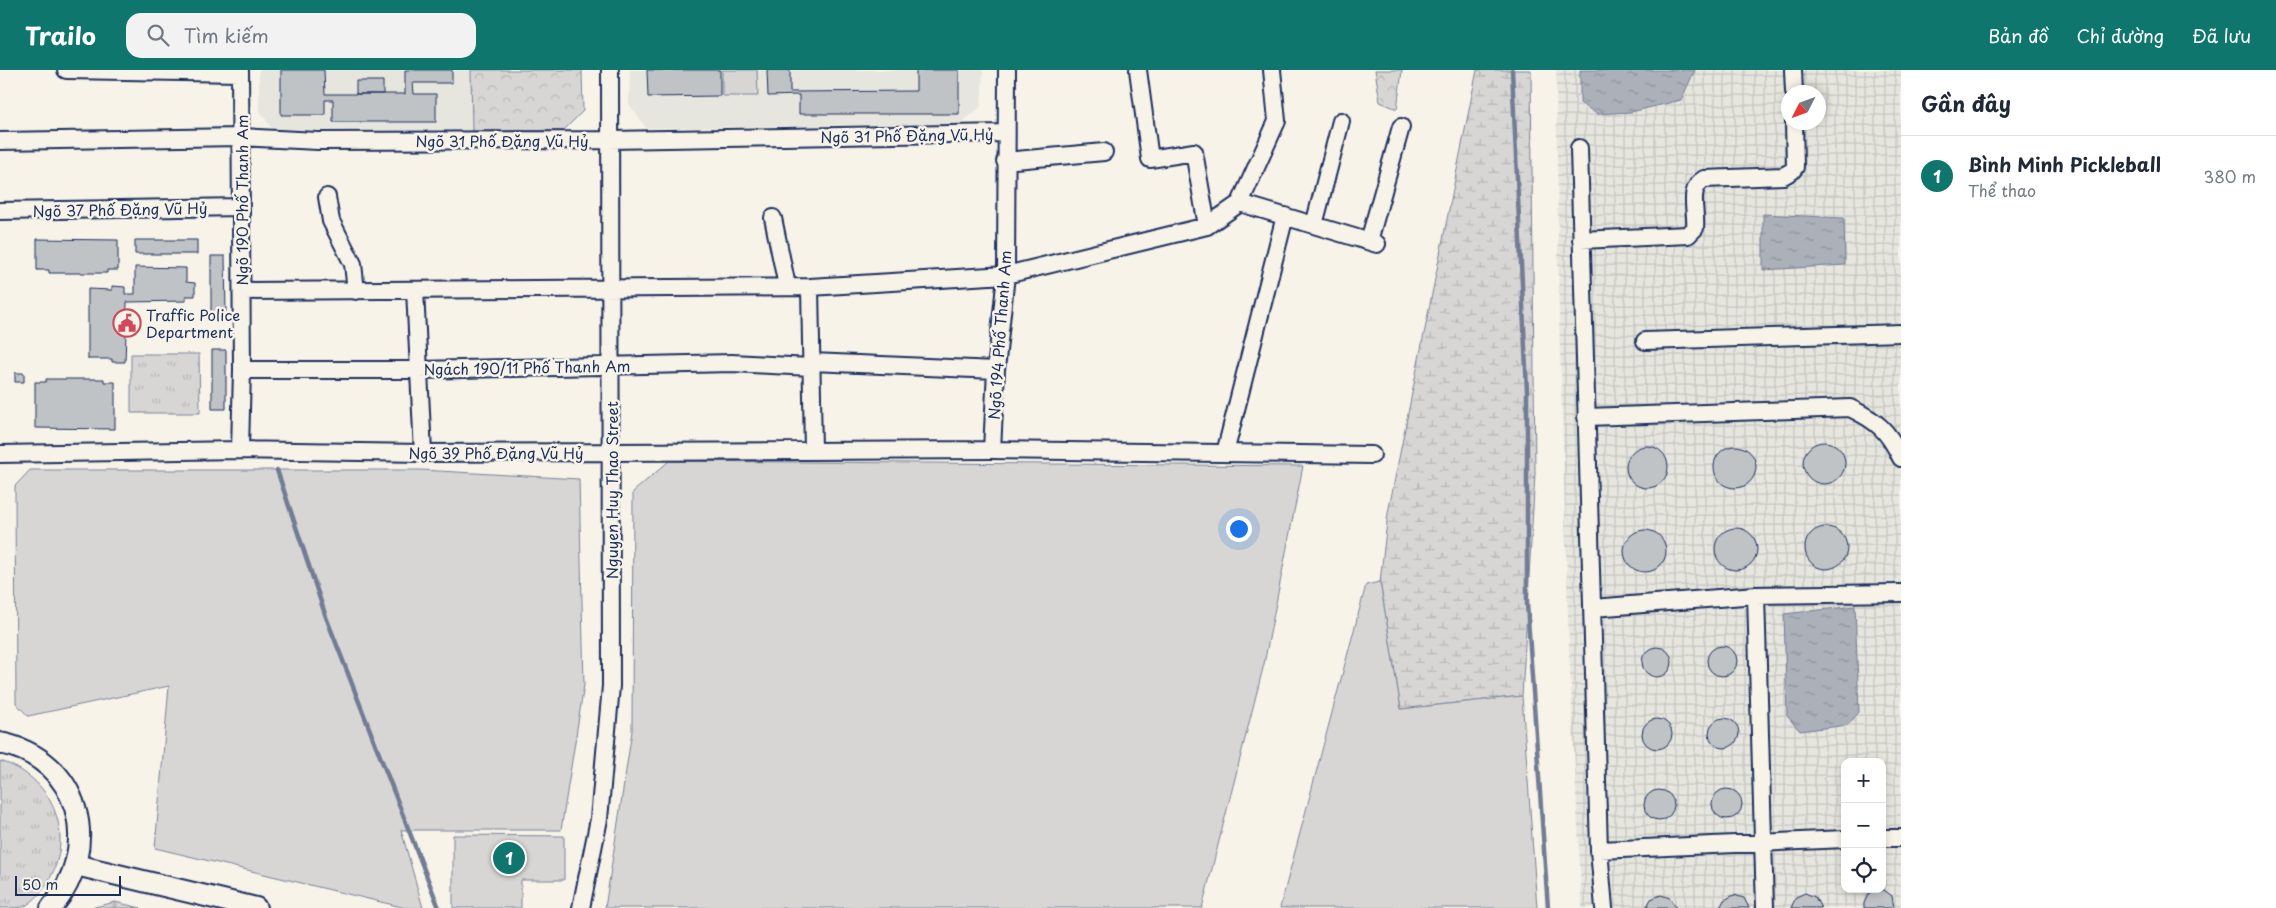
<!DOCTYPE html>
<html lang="vi">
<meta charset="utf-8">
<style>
:root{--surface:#fff;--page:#f2f2f3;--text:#1f2937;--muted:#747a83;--line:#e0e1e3;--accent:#0f766e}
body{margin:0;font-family:"Playpen Sans",sans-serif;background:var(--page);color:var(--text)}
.controls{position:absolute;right:15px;bottom:15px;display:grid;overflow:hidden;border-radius:10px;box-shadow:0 2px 8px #0003}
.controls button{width:45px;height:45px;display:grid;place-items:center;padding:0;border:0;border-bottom:1px solid var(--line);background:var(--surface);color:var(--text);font:25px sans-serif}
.compass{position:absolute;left:1781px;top:15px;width:45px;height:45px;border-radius:50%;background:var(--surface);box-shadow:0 2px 8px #0003;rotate:228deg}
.scale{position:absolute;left:15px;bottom:12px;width:106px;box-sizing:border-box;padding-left:5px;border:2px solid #1b2f5e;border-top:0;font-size:14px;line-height:18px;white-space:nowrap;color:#1b2f5e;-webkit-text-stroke:4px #f7f3e8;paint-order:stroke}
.you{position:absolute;left:1238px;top:458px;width:18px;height:18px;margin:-12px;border:4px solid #fff;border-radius:50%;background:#1a73e8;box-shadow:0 0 0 8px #1a73e833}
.badge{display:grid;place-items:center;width:32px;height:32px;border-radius:50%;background:var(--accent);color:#fff;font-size:16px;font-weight:700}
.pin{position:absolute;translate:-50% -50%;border:2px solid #fff;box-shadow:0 1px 5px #0006}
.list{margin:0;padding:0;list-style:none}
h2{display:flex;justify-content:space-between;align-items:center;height:65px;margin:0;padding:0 20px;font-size:21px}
h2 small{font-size:16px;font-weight:400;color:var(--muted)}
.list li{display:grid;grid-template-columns:32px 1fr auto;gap:15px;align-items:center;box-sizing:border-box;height:80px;padding:0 20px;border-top:1px solid var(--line)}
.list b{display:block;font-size:19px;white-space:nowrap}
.list p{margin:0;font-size:16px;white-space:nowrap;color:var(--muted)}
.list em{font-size:16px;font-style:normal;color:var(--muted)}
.icon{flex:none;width:28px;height:28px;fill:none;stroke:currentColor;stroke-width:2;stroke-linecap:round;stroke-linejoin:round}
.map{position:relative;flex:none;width:1901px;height:838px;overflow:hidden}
header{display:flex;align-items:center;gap:30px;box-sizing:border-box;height:70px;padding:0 25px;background:var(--accent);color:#fff}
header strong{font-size:24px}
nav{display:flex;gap:28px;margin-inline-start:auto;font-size:18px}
.search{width:350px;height:45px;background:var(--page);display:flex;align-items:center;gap:12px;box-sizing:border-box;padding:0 18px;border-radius:15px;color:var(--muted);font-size:19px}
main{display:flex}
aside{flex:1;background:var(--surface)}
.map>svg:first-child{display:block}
.built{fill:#e6e5de}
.industrial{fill:url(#industrial-grid);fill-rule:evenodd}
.grass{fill:url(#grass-tufts);stroke:#798299}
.wetland{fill:url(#wetland-marsh);stroke:#798299}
.cemetery{fill:url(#cemetery-stones);stroke:#798299}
.park{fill:url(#park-crowns);stroke:#798299}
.garden{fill:#d7d6d4;stroke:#798299}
.water{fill:url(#water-ripples);stroke:#727c95}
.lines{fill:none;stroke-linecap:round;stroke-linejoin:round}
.stream{stroke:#727c95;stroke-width:4.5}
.building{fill:#c0c3c5;stroke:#1b2f5e}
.minor-casing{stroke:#1b2f5e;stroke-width:20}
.major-casing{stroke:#1b2f5e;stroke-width:24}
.minor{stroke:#f7f3e8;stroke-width:16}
.major{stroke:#f7f3e8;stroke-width:20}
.labels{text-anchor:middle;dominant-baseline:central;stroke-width:5;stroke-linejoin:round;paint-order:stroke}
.street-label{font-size:15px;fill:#1b2f5e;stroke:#f7f3e8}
.poi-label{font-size:15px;fill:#1b2f5e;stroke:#f7f3e8;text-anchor:start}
</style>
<header>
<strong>Trailo</strong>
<div class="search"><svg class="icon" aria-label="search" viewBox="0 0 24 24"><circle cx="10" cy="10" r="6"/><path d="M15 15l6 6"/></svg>Tìm kiếm</div>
<nav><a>Bản đồ</a><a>Chỉ đường</a><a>Đã lưu</a></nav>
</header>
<main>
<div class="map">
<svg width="1901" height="838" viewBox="0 0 1901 838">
<defs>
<pattern id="industrial-grid" width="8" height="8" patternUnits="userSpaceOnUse" patternTransform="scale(1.25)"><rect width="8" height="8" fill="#e6e5de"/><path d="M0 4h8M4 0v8" fill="none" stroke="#c5c5c1"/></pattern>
<pattern id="grass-tufts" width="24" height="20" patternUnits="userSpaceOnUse" patternTransform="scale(1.25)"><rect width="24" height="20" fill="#d7d6d4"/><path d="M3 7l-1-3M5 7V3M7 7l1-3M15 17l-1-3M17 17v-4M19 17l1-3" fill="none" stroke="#b8b8b8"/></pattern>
<pattern id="wetland-marsh" width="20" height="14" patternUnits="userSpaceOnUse" patternTransform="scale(1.25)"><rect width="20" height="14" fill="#d7d6d4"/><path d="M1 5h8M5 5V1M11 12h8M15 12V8" fill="none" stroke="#b8b8b8"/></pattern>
<pattern id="cemetery-stones" width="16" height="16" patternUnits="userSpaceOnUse" patternTransform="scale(1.25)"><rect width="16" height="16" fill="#d7d6d4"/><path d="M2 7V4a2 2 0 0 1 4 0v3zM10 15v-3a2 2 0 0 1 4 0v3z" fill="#b8b8b8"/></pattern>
<pattern id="park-crowns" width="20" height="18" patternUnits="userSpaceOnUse" patternTransform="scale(1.25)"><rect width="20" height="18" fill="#d7d6d4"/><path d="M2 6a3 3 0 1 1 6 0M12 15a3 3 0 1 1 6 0" fill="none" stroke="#b8b8b8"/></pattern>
<pattern id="water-ripples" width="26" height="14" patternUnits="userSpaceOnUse" patternTransform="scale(1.25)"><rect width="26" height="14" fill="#acb0b9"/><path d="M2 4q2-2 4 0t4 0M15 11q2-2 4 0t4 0" fill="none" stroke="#8b909a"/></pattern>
</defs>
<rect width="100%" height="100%" fill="#f7f3e8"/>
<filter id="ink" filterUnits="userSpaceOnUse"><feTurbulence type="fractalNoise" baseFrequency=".02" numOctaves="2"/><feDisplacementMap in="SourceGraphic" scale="10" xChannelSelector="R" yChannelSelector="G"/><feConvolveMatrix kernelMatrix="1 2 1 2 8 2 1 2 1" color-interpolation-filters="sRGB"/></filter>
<g filter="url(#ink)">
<path class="built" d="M259,0H471L472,61L273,60L259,40Z
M630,0H983L981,37L960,54L646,58L629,34Z"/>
<path class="industrial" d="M1556,0H1901V838H1582L1569,579L1559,243ZM1788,22H1818V52H1788ZM1845,692H1882V819H1845Z"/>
<path class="grass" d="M131,284H199L200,343H131Z
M0,691C51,706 76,763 49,810C44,820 34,832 23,837C17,838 7,838 0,838Z"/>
<path class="wetland" d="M1477,0H1531L1535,404L1522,626L1401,639L1380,512L1388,443Z"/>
<path class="cemetery" d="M115,832L141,838H91Z"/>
<path class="park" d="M471,0H582L583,41L563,61H472Z
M1375,0H1402L1397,39L1380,32Z"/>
<path class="garden" d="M722,0H757L758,26H722Z
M669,391L1303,396L1264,594L1202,838H605L632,661L633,422Z
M30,400H421L579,409L584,615L561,760H401L423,838H406L155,778L169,616L28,646L16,633L15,416Z
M1380,512L1401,639L1522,626L1537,838H1280L1366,515Z
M453,765L564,766V810H521V838H453Z"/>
<path class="water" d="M1580,0H1695L1681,30L1631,42L1597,44L1580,33Z
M1763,144L1844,148L1845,195L1763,200Z
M1855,536L1859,642L1848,655L1800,661L1787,646L1784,544Z"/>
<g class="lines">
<path class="stream" d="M1512,0L1527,321V534L1548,838
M277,400L326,547L439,838"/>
</g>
<path class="building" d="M281,0H324L325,24H405V0H452V13H413L414,24H436V52H333V30H325V45H281Z
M647,0H720V26L648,27Z
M767,0H790V22L916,21V0H959V44H799V25L768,26Z
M356,11H383V24H356Z
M37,169L118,170V200H107V203H49V200H37Z
M135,170H197V184H135Z
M211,186H225L226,245H211Z
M135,197L186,198V212L195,213V226H186V231L127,232L125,292H112V289H88V219L112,220V216L125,217V224H135Z
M212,280H226V339H212Z
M15,303H24V312H15Z
M46,309H104V312H115V359L35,358V312H46Z
M1803 393a21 21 0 1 1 42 0a21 21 0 1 1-42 0Z
M1714 397a21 21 0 1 1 42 0a21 21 0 1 1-42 0Z
M1626 397a21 21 0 1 1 42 0a21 21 0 1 1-42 0Z
M1805 478a21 21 0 1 1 42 0a21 21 0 1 1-42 0Z
M1715 479a21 21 0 1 1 42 0a21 21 0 1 1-42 0Z
M1624 481a21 21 0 1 1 42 0a21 21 0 1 1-42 0Z
M1707 591a15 15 0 1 1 30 0a15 15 0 1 1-30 0Z
M1642 592a15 15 0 1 1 30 0a15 15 0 1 1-30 0Z
M1709 663a15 15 0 1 1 30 0a15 15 0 1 1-30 0Z
M1642 664a15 15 0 1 1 30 0a15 15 0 1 1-30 0Z
M1712 734a15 15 0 1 1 30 0a15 15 0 1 1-30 0Z
M1644 735a15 15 0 1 1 30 0a15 15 0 1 1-30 0Z
M1878,819L1884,820L1892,826L1894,838H1864V833L1869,823Z
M1805,823L1815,827L1821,838H1791L1796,827Z
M1661,825L1670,828L1676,838H1646L1651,829Z
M1734,825L1744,828L1749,838H1720L1724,830Z"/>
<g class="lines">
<g class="minor-casing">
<path id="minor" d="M66,0L240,3
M1138,0L1150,89L1194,82L1207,156
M1793,0L1794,22
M0,71L240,67L318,71L610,70L1005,63
M1579,78L1599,780L1604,838
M1005,91L1104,82
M327,127L331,151L353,194L356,221
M1240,133L1377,174
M1240,133L1277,51L1272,0
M0,141L241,137
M773,148L787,216
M1314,155L1341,51
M1581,170L1688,165L1695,158C1697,141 1687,119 1704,109L1783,106L1792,101L1795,97L1794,52
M1369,171L1401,57
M810,217L813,381
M415,220L423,383
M242,221L810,217L1006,205L1207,156L1240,133
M1645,271L1901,263
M812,292L996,300
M242,300H419L732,293L811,297
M1586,347L1850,338C1877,351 1888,360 1901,388
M240,380L242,300L240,0
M992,380L996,300L1006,205L1007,0
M1225,383L1285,146
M0,384L240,380L423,383L992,380L1372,385
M1756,525L1765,838
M1593,538L1756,525L1901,523
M1882,768H1901
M1599,780L1845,769
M581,838L599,749L611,616L610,0"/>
</g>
<g class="major-casing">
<path id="major" d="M0,673C81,689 103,778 51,838
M76,795L256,838"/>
</g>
<use href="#minor" class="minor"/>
<use href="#major" class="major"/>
</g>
</g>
<defs>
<g id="civic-ring" transform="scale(1.4375)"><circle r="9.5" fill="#f7f3e8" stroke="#d1495b" stroke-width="1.5"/><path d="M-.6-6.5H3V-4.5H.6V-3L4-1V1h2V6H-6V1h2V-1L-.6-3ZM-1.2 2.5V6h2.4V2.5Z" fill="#d1495b"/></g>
</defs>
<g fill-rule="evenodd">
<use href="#civic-ring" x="127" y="253"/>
</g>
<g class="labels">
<g class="street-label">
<text transform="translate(907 65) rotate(-1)">Ngõ 31 Phố Đặng Vũ Hỷ</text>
<text x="502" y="70">Ngõ 31 Phố Đặng Vũ Hỷ</text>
<text transform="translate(241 130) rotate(-90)">Ngõ 190 Phố Thanh Am</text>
<text transform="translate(120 139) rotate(-1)">Ngõ 37 Phố Đặng Vũ Hỷ</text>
<text transform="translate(999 265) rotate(-86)">Ngõ 194 Phố Thanh Am</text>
<text transform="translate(527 297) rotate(-1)">Ngách 190/11 Phố Thanh Am</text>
<text x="496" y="382">Ngõ 39 Phố Đặng Vũ Hỷ</text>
<text transform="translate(611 420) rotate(-90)">Nguyen Huy Thao Street</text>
</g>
<g class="poi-label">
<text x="146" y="244">Traffic Police<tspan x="146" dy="17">Department</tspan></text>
</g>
</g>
</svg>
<div class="controls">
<button>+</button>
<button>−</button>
<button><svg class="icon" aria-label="locate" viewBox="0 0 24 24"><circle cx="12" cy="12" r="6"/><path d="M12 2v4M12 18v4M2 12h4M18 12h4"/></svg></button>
</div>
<svg class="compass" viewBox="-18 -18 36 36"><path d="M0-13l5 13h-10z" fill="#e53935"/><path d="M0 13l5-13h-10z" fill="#747a83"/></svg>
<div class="scale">50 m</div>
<div class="you"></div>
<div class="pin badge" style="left:509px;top:788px">1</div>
</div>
<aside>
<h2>Gần đây<small></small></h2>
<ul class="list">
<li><span class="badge">1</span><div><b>Bình Minh Pickleball</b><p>Thể thao</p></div><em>380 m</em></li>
</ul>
</aside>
</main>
